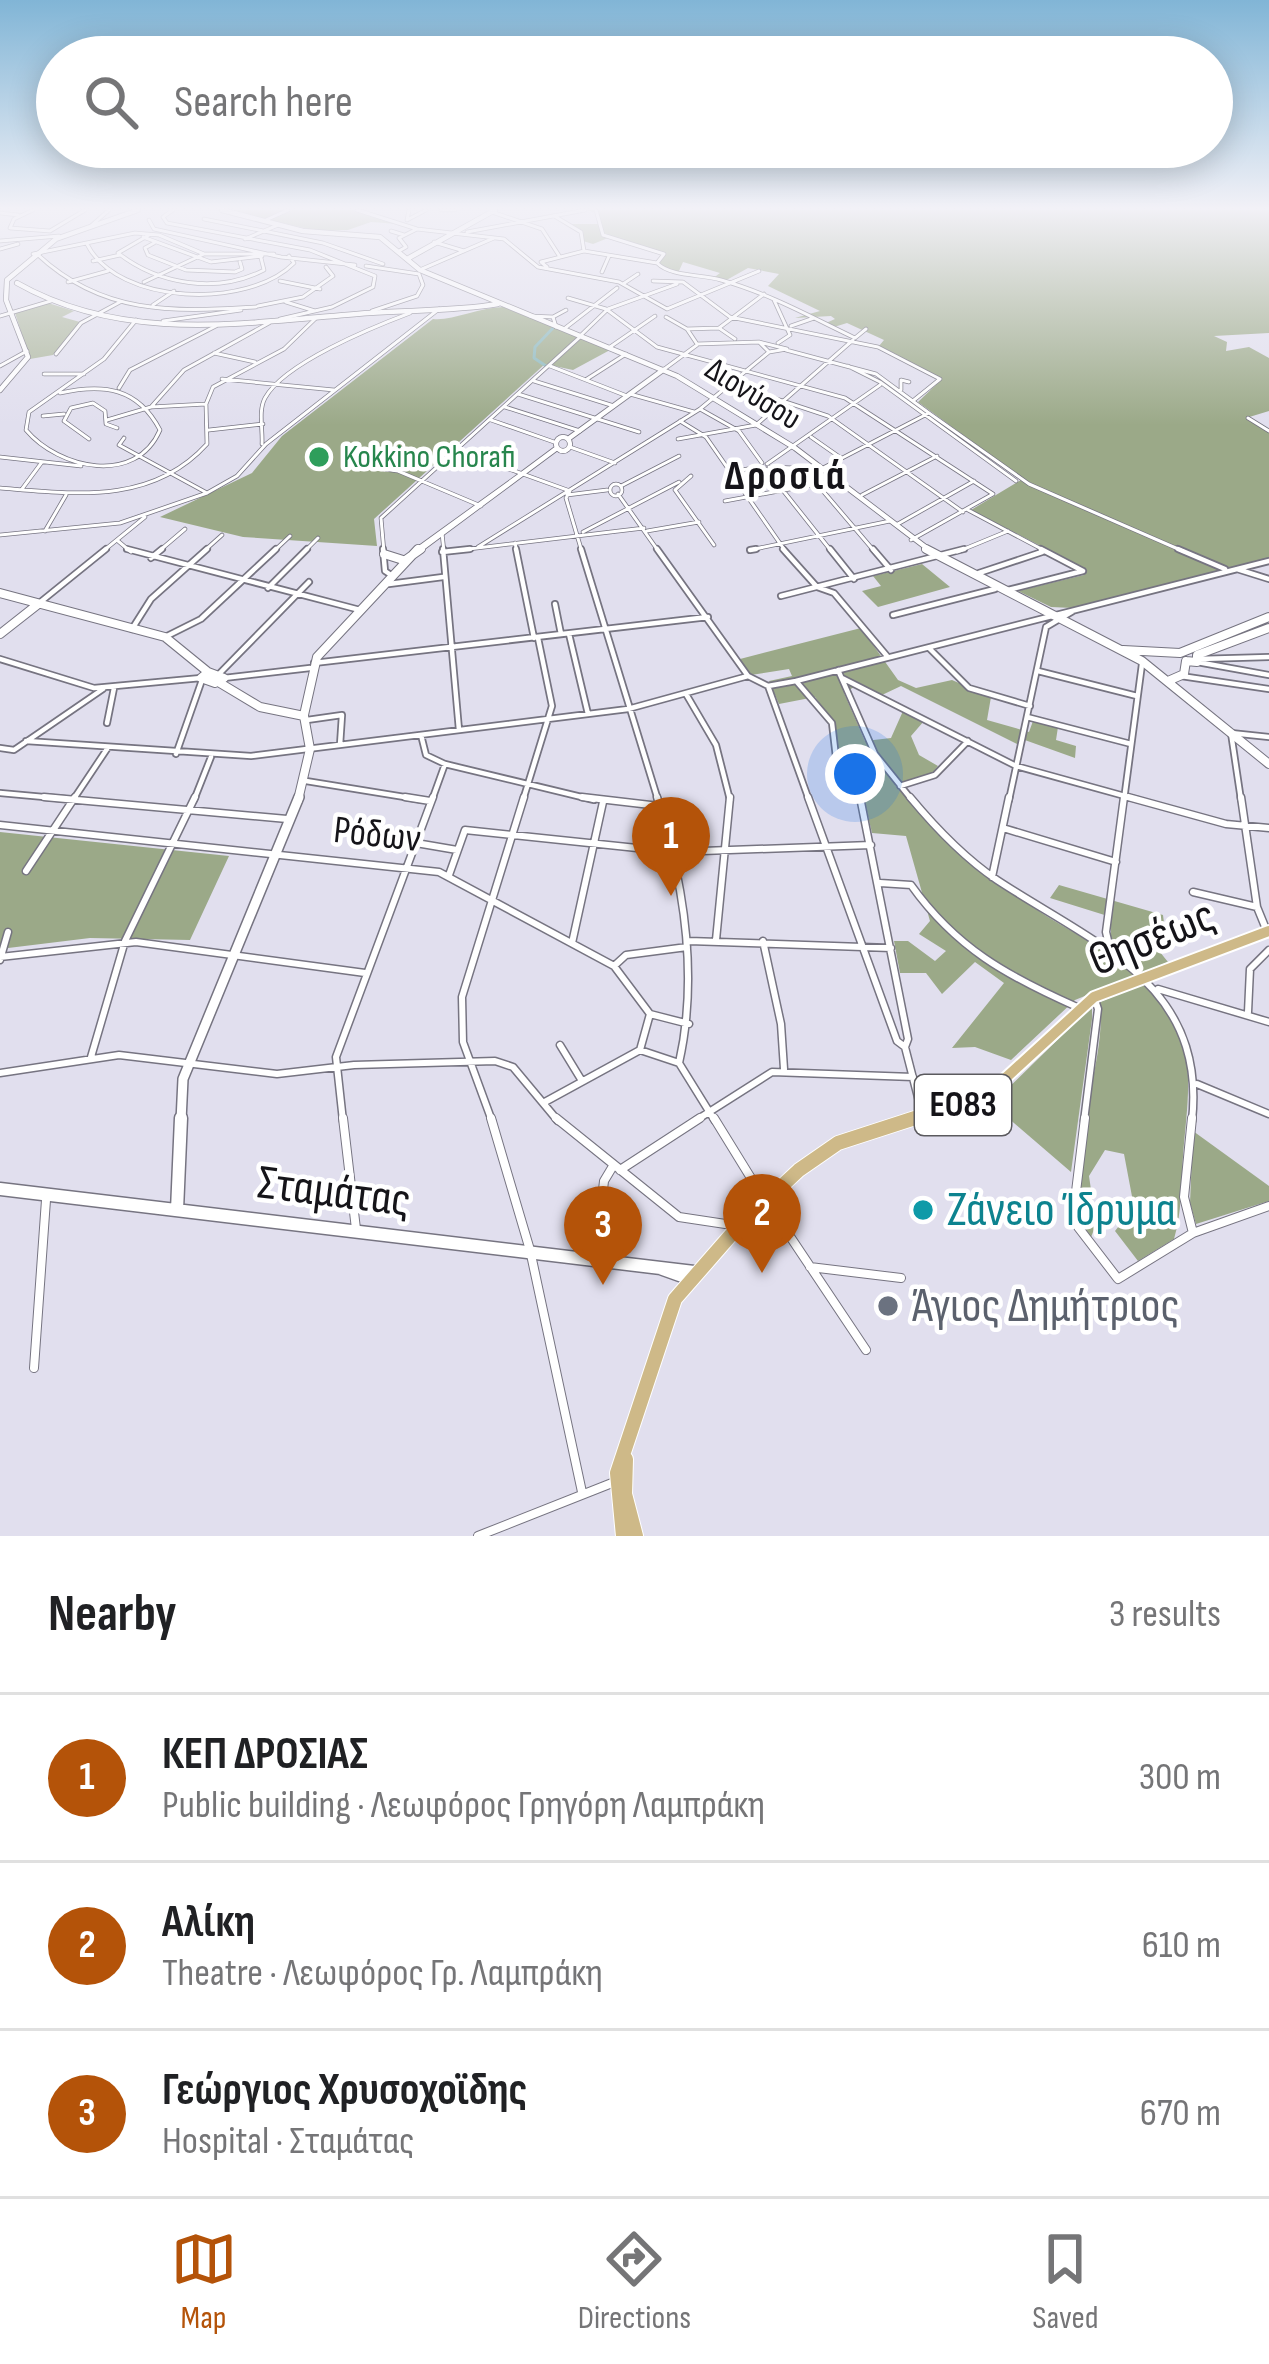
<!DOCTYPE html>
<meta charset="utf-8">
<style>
:root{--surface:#fff;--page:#f2f2f2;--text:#202124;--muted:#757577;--line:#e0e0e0;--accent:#b45309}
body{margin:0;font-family:"Sofia Sans Condensed",sans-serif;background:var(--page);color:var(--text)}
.you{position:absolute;left:855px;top:774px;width:42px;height:42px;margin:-30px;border:9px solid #fff;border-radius:50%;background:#1a73e8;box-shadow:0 0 0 18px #1a73e833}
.badge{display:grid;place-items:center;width:78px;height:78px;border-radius:50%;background:var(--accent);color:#fff;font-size:39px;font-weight:700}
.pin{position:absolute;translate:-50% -99px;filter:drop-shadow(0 3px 6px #0008)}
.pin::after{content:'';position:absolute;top:63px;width:42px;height:36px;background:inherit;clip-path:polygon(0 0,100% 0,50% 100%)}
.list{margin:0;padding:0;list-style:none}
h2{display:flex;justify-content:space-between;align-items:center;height:156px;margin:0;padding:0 48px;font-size:51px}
h2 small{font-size:39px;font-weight:400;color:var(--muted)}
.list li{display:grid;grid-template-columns:78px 1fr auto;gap:36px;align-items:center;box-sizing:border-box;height:168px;padding:0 48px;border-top:3px solid var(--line)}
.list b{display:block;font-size:45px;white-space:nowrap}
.list p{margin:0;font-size:39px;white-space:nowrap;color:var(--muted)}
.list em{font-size:39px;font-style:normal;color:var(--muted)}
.icon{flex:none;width:66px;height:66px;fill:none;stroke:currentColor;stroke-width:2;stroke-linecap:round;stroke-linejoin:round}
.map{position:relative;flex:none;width:1269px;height:1536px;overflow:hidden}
.search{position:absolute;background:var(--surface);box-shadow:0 6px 30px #0003;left:36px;right:36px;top:36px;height:132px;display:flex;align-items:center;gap:30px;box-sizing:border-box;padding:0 42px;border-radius:66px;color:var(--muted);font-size:45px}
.sheet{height:660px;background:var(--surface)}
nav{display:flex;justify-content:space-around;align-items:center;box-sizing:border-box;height:168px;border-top:3px solid var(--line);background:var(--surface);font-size:33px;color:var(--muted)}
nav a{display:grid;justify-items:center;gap:6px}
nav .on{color:var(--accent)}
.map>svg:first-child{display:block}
.green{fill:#aeb8a0}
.forest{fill:#9ba988}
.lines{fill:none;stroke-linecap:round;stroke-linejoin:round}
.stream{stroke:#88b7bc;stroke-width:3}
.street-far3-casing{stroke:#767481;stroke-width:4.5}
.street-far2-casing{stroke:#767481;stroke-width:8}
.street-far1-casing{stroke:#767481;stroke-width:9}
.street-casing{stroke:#767481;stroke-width:10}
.secondary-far3-casing{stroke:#767481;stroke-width:6}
.secondary-far2-casing{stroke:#767481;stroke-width:10}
.secondary-far1-casing{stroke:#767481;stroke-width:12}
.secondary-casing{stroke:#767481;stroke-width:15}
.primary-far1-casing{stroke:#fff;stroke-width:14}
.primary-casing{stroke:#fff;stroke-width:16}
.street-far3{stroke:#fff;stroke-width:3}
.street-far2{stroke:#fff;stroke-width:4.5}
.street-far1{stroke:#fff;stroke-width:6}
.street{stroke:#fff;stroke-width:8}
.secondary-far3{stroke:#fff;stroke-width:4.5}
.secondary-far2{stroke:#fff;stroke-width:8}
.secondary-far1{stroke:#fff;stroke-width:9}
.secondary{stroke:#fff;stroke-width:12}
.primary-far1{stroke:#ceb988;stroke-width:10}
.primary{stroke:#ceb988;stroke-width:14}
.leisure-dot{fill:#2e9e5b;stroke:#fff;stroke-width:4.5}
.culture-dot{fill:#0f9aa8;stroke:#fff;stroke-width:4.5}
.worship-dot{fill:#6b7280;stroke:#fff;stroke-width:4.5}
.labels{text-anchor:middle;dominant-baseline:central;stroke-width:9;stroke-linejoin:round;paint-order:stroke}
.far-street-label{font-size:33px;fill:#151419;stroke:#fff}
.far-leisure-label{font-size:33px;fill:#27864d;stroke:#fff;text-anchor:start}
.shield{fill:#fff;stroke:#5b5a5e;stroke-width:3}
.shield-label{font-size:36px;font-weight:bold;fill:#151419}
.street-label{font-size:39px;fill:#151419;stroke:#fff}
.far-district-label{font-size:42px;font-weight:bold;letter-spacing:3px;fill:#151419;stroke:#fff}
.near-street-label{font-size:48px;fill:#151419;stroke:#fff}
.near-culture-label{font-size:48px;fill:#0d838f;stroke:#fff;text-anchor:start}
.near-worship-label{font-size:48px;fill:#5b616d;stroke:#fff;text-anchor:start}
</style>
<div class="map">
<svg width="1269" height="1536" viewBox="0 0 1269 1536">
<rect width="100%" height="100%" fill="#e1dfee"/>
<path class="green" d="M48,303L74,311L62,317L80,322L53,355L30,359L15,313Z"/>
<path class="forest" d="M228,210H354L400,224L371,222L348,230L317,231Z
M587,210H1269V333L1214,336L1227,342L1226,351L1249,347L1269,358V411L1246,418L1269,432V558L1227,569L1064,500L1023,479L918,402L942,379L879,346L884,340L847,323L834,327L826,323L835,319L831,316L795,318L820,311L768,286L779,274L748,268L723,282L712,279L720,273L683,262L679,271H666L657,261L665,254L608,238L593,244L583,241V233L570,224H598L596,213Z
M503,307L610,350L573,370L545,364L374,519L377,546L243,537L160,517L252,473L282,436L433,319C452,321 477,308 503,307Z
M1021,480L1223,570L1073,608L1051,607L1018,591L1084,575L1085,569L971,510Z
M922,564L950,587L878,607L862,591L881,586L873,576Z
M861,628L898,680L916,688L952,680L991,697L987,720L1029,732L1033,721L1058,727L1056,740L1076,746L1075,758L1022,739L1019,745L901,686L882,695L859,684L844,693L865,741L891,738L903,711L924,721L911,736L919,755L938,766L928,778L895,785C956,854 1028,912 1111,952V917L1050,898L1059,885L1163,915L1164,923L1143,931L1168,962L1075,1000L1011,1060L975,1047L952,1048L1004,983L975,962L942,994L926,973H900L894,941H908L935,961L946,951L919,934L930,921L906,836L872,833L864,799L840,763L834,724L815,697L779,704L769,681L792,676L789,669L751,675L740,659Z
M0,832L229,856L190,940L90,938L0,949Z
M1143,984C1202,1034 1188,1090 1183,1156C1181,1184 1182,1213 1174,1239L1138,1261L1115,1231L1134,1207L1124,1154L1105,1150L1089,1176L1096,1224L1090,1240C1051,1169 1108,1077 1100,1002Z
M1092,1006V1019L1071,1172L992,1104Z
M1193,1131L1269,1186V1201L1196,1224L1190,1203Z"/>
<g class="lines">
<path class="stream" d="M546,366L534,358L535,347L553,328"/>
<g class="street-far3-casing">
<path id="street-far3" d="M33,210L14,219L10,228L50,231L85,210
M173,210L163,217L167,223L310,250L375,276L373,287L332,307L280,319
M357,210L417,229L504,239L538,267L619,282L667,309
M441,210H455
M596,210L603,235L664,254L657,263
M492,212L542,229L560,257
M0,213L18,215
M556,217L581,232L584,251L657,263
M204,219L323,243L383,264
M149,220L154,229L281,257L355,265
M266,220L288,210
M407,220L426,210
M407,220L409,210
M92,225L109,210
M391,231L404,235
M467,232L585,210
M149,235L118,253C159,285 217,294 264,270L260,254
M143,237L211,262L262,256
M245,239L278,225
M0,241L59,236
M434,242L464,251
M154,243L145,248L148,255L186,270L235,272L242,269L240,262
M87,244C118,306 249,309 294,263L289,256
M0,249L18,244
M399,251L406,247L399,238L417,229
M33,254L135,233L159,235L204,254H274
M37,254C102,315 171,312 256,307
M93,261L120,255
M657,263C671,277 701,274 721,280C768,293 811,317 855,338L866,329
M366,266L419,274
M547,267L541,262L584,251
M422,269L494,238
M602,272L609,256
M280,281L320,289
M653,281L683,282L730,317L878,347L940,379L914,400
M68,282L108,271
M144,282L204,254
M623,284L638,274
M568,298L606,309L657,347L845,398L993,494L911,540
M774,300L790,335L778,343
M286,302L315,311
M153,305L174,291
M258,306L303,297L333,276L326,267
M667,309L759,271
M372,311L417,296L423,285L419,274
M0,316L51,301
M530,316L553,317L556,327
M553,317L566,310
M666,317L687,329
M163,321L241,310
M791,326L814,318
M719,328L764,294
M564,329L617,288
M687,329L719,328L735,339
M687,329L697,344
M579,337L608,309L677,284
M759,342L787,349L769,352Z
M697,344L759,342
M610,347L655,316
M214,353L255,362
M56,354L81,323L120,302
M0,366L27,351
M550,366L627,396
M848,366L880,382L1016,481
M663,370L697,345
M44,374H84
M222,379L334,390
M587,379L626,354
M534,381L614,406
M731,384L828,416L963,512
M119,388L130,370L216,326
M901,390V380L909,382
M60,393C104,383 138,388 160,430C136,486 59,469 26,430L29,412L104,359L136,320
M518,394L639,432
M630,394L694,412
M151,407L184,370L269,323
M505,407L580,431
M700,409L739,431L762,463
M929,413L1029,484L1185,552
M43,416L64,414
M1248,418L1269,431
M107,420L151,407L206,404
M491,420L554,442
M680,421L706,437L786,552
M209,430L263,424
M811,437L841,458
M124,438L119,445L207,493
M89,439L64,421L71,408L93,403L105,411L106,424L117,428
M678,439L756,425L853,340
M262,444C263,430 258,411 265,398C284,363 373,327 410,313
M570,447L615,463
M456,450L570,491L566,498L582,552
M0,457L81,466
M347,464L398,471L481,506
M767,464L880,385
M769,467L821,469L929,413L876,374L786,350
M766,469L832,552
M730,472L759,467
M691,476L675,490L714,545
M610 490a6 6 0 1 1 12 0a6 6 0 1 1-12 0Z
M817,484L875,552
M621,486L679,456
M0,488C75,494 152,505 207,444L206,404L213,387L284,349L315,319
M22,489L42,462
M618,494L659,552
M567,495L607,490
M862,495L937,456
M725,501L838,480
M968,510L1047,552
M896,525L974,481
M45,531L66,495
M647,531L699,522
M583,532L679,482
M442,533L444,552
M0,535L120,523L207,493L237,476L266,444L439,309
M118,541L131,552
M515,543L517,552
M478,547L700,409L769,352
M750,550L890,521
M102,552L145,517
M158,552L185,529
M203,552L222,535
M273,552L290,536
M304,552L318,538
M384,552L381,518L580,337
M444,552L644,528
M957,552L1008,531"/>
</g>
<g class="street-far2-casing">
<path id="street-far2" d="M127,549L360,610
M383,549L385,571L391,575
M443,549L459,730
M516,549L534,638
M581,549L658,800
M657,549L748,676L768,686
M783,549L817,587L834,593L887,656
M830,549L854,579
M873,549L891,570
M1041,549L1083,571
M1178,549L1225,569
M750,550L756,549
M442,552L470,549
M151,558L162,549
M1237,569L1269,579
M979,573L1042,552
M389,584L443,577
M268,588L307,549
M1008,590L1083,571
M781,596L964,549
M38,604L106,549
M555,604L561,634
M893,615L995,589
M132,629L151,599L207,549
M569,634L588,714
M165,637L201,619L276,549
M929,648L969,688L1030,706
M0,659L94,688L201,678
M1199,659L1269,657
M1197,662L1269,675
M314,663L708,617
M838,670L875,754L912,800
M1038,671L1137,696
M218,675L309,582
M1181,676L1269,689
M224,678L310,668
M842,678L1016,766L1139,800
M768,686L809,800
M768,686L796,681
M686,694L716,745L730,800
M1027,717L1131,744
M307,720L342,715L340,745
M107,723L114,688
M421,735L426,755L445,764L594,800
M26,741L251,756L628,709L748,676
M0,748L14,750L103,689
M176,754L202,680
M306,781L423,800
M900,786L935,775L968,741
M0,793L77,800
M73,800L107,749
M194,800L211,757
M432,800L445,764
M523,800L552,706L538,638
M861,800L837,766L832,723L796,681L1269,561
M1009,800L1046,627L1073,611
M1124,800L1142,664
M1241,800L1231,733L1269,737"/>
</g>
<g class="street-far1-casing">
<path id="street-far1" d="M44,797L287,819
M405,797L430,801
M582,797L659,806
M657,797C684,883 699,975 679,1063L715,1121
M808,797L897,1041L905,1047L922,1113
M860,797L908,1039L905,1047
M910,797C934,826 966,859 997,880C1094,944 1207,983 1192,1121
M1128,797L1226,824L1269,828
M1241,797L1257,907L1266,929
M0,825L439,872L614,966L650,1014
M1003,828L1116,862
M416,843L457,850
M26,871L75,797
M449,875L465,830L675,852L871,845
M992,877L1009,797
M880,883L911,885C956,948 1007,976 1077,1007
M1193,892L1257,907
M716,940L730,797
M689,941L891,948
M763,941L781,1024L784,1069
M572,943L603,802
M1110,949L1106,932L1124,797
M0,957L136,942L365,973
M0,960L8,932
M614,966L626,955L687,947
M1158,989L1269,1022
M1248,1012L1250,969L1269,950
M650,1014L689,1024
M560,1045L582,1081
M640,1050L679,1063
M91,1057L125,941L195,797
M0,1073L119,1055L277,1074L354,1065L495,1061L513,1067L558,1121
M1197,1084L1269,1114
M543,1103L640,1050L650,1014
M343,1121L336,1057L433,797
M492,1121L463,1042L462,997L524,797
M695,1121L772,1072L913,1077
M1084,1121L1098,1009L1094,997"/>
</g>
<g class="street-casing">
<path id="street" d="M343,1118L356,1229
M491,1118L530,1250L582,1492
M556,1118L679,1217L732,1225
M714,1118L762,1196
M1085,1118L1074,1208L1078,1227L1118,1279L1193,1233L1269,1206
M1192,1118L1184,1197L1193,1233
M620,1170L700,1118
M769,1205L866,1350
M595,1260L604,1181L613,1166
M810,1267L901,1278
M34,1368L46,1200
M478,1536L612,1483"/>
</g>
<g class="secondary-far3-casing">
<path id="secondary-far3" d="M222,210L303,231L380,237L420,270L677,376L795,448L932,552
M407,259L495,210
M17,283C126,345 249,322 369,313C412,310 455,311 498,304
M0,390L28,357L6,300L7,280L56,239L138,210
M556 444a7 7 0 1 1 14 0a7 7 0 1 1-14 0Z
M568,439L663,370
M522,474L557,448
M414,552L522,474L417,552"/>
</g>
<g class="secondary-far2-casing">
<path id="secondary-far2" d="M926,549L1142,661L1269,764
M384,554L403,560
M404,561L421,549
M0,593L165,637L208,672
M0,634L37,605
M1123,650L1180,653L1269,617
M1186,661L1197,662V655L1269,628
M208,672L224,678L215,683L201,678Z
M1168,681L1184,674L1186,661
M220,683L260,707L304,716L310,749L298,800
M304,715L317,657L418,549"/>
</g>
<g class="secondary-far1-casing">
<path id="secondary-far1" d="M181,1121L183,1079L299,797"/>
</g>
<g class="secondary-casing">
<path id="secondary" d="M0,1189L694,1272
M177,1210L181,1118
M660,1268L688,1278"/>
</g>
<g class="primary-far1-casing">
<path id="primary-far1" d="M905,1121L987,1095L1094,997L1269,931"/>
</g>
<g class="primary-casing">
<path id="primary" d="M626,1459L625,1494L636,1536
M623,1536L617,1473L675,1299L737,1228L799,1170L838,1143L915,1118"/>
</g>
<use href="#street-far3" class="street-far3"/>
<use href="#street-far2" class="street-far2"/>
<use href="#street-far1" class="street-far1"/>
<use href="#street" class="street"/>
<use href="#secondary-far3" class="secondary-far3"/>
<use href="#secondary-far2" class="secondary-far2"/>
<use href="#secondary-far1" class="secondary-far1"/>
<use href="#secondary" class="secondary"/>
<use href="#primary-far1" class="primary-far1"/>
<use href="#primary" class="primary"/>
</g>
<linearGradient id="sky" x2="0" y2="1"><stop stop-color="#81b5d6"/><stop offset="0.49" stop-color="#f2f1f7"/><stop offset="1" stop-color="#f2f1f7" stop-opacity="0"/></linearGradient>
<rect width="1269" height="425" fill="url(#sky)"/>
<circle class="leisure-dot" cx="319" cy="457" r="12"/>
<circle class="culture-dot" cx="923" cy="1210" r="12"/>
<circle class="worship-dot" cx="888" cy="1306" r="12"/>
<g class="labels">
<g class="far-street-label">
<text transform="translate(753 394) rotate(32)">Διονύσου</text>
</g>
<g class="far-leisure-label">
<text x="343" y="457">Kokkino Chorafi</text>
</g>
<rect class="shield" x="915" y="1075" width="96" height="60" rx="9"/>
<g class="shield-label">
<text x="963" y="1105">ΕΟ83</text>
</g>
<g class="street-label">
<text transform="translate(377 835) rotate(6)">Ρόδων</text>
</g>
<g class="far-district-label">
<text x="786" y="476">Δροσιά</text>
</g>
<g class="near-street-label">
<text transform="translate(1152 938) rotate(-22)">Θησέως</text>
<text transform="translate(334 1192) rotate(7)">Σταμάτας</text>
</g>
<g class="near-culture-label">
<text x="947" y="1210">Ζάνειο Ίδρυμα</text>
</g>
<g class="near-worship-label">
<text x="912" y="1306">Άγιος Δημήτριος</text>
</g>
</g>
</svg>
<div class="you"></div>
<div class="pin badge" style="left:671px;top:896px">1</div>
<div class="pin badge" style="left:762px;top:1273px">2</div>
<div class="pin badge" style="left:603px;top:1285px">3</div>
<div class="search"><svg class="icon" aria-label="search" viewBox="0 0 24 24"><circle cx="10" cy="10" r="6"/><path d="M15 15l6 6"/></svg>Search here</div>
</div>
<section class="sheet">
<h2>Nearby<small>3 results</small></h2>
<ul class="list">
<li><span class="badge">1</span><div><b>ΚΕΠ ΔΡΟΣΙΑΣ</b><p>Public building · Λεωφόρος Γρηγόρη Λαμπράκη</p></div><em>300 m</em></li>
<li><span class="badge">2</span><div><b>Αλίκη</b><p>Theatre · Λεωφόρος Γρ. Λαμπράκη</p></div><em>610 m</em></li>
<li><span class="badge">3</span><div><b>Γεώργιος Χρυσοχοϊδης</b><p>Hospital · Σταμάτας</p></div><em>670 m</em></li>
</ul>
</section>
<nav>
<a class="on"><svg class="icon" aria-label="map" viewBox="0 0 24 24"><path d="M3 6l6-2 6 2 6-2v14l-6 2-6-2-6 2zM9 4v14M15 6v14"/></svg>Map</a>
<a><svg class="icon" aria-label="directions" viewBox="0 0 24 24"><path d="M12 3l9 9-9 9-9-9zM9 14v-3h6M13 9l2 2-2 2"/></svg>Directions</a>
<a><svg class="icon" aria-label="saved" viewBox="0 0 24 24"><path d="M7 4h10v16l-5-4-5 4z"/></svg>Saved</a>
</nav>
